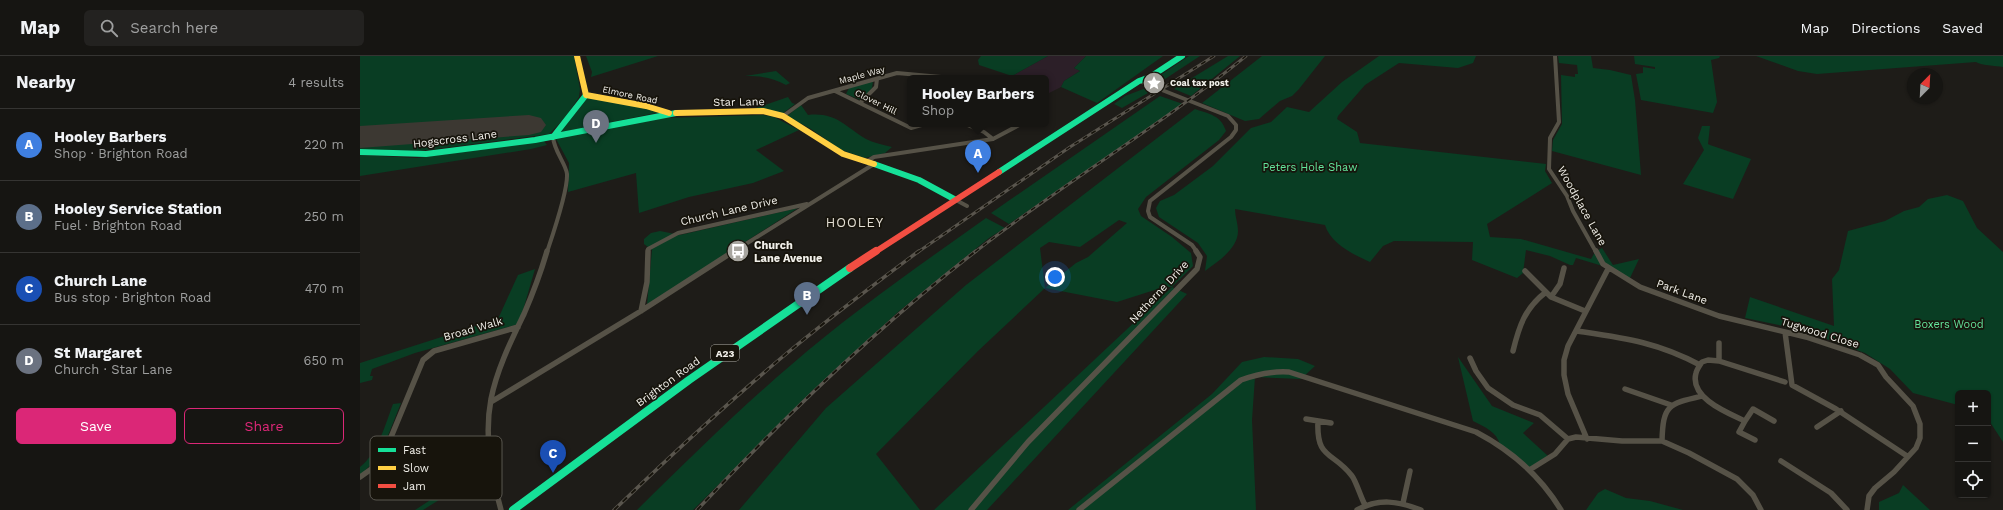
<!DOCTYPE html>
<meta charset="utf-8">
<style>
:root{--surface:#161512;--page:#232220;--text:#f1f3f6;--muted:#9e9f9f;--line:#353432;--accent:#db2777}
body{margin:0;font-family:"Work Sans",sans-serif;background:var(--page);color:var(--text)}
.controls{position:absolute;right:12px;bottom:12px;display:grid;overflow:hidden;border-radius:6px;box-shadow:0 1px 3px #0004}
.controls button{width:36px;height:36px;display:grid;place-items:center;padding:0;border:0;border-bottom:1px solid var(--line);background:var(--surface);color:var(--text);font:20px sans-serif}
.compass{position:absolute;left:1547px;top:12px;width:36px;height:36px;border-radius:50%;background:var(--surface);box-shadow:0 1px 3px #0004;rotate:24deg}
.you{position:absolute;left:695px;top:221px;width:14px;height:14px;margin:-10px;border:3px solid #fff;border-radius:50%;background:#1a73e8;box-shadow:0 0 0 6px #1a73e833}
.badge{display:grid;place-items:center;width:26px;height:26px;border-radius:50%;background:var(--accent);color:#fff;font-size:13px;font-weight:700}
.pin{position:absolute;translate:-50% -33px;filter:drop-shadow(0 1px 2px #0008)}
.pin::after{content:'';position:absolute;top:21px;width:14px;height:12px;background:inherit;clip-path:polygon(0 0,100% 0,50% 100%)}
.popup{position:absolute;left:547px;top:19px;width:142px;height:52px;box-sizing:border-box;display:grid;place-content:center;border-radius:6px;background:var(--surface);filter:drop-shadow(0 1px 3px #0005);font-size:13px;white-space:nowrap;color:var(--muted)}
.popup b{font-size:15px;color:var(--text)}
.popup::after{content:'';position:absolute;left:50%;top:100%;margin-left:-8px;border:8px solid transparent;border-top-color:var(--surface)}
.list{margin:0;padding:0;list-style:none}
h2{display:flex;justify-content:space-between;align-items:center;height:52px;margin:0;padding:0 16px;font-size:17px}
h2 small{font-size:13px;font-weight:400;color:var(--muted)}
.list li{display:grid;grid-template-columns:26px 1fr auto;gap:12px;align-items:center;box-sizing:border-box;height:72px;padding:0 16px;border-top:1px solid var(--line)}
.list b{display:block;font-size:15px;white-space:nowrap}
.list p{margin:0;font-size:13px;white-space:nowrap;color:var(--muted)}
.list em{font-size:13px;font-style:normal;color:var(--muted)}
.actions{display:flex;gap:8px;padding:12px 16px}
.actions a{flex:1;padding:9px 0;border:1px solid var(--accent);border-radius:6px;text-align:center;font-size:14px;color:var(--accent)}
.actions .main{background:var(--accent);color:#fff}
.icon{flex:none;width:22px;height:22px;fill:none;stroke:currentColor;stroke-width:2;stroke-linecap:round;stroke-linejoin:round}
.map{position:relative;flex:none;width:1643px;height:454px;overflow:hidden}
header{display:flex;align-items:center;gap:24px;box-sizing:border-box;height:56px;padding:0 20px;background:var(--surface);border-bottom:1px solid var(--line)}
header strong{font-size:19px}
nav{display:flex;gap:22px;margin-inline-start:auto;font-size:14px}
.search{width:280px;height:36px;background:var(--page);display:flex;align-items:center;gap:10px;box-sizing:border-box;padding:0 14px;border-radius:6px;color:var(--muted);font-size:15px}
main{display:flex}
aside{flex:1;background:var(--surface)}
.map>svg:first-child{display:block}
.industrial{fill:#2c1f28}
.green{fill:#093d23;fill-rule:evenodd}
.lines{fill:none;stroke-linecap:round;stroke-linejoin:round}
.runway{fill:#3c3832;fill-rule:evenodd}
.street-far1{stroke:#565247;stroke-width:4}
.street{stroke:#565247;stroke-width:5.5}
.fast-far1{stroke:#16e098;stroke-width:6}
.fast{stroke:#16e098;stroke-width:8}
.slow{stroke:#ffcf43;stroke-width:6}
.jam-far1{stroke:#f24e42;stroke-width:6}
.jam{stroke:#f24e42;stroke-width:8}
.rail-far1-casing{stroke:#59554d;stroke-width:3}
.rail-casing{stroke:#59554d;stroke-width:3.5}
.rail-far1{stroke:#17140c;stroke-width:1.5;stroke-dasharray:5;stroke-linecap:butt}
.rail{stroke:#17140c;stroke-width:2;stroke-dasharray:6;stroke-linecap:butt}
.labels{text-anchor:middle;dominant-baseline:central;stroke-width:3.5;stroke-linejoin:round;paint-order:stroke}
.far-street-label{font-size:9px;fill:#f2f0ea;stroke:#17140c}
.far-poi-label{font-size:9px;font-weight:bold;fill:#f2f0ea;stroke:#17140c;text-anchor:start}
.shield{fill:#17140c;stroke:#b0aea7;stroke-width:1}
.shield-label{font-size:10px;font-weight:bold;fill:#f2f0ea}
.street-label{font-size:11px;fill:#f2f0ea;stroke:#17140c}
.park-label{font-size:11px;fill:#63e69c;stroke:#17140c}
.poi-label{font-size:11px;font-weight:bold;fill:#f2f0ea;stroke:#17140c;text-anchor:start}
.quarter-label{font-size:13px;letter-spacing:1px;fill:#e4dfd4;stroke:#17140c}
.key{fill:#17140c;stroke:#59564f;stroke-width:1}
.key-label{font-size:11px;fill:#f2f0ea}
</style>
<header>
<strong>Map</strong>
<div class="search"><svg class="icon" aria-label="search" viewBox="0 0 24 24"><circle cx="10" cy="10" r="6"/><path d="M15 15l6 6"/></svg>Search here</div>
<nav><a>Map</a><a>Directions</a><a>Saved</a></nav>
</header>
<main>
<aside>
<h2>Nearby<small>4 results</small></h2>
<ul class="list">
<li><span class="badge" style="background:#3f7fe0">A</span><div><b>Hooley Barbers</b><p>Shop · Brighton Road</p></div><em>220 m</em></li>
<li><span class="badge" style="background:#5c6f8a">B</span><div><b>Hooley Service Station</b><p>Fuel · Brighton Road</p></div><em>250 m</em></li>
<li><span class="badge" style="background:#1a4fb4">C</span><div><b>Church Lane</b><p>Bus stop · Brighton Road</p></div><em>470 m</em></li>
<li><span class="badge" style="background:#6b7280">D</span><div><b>St Margaret</b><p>Church · Star Lane</p></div><em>650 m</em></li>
</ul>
<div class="actions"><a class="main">Save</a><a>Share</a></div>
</aside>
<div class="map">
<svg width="1643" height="454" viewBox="0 0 1643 454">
<rect width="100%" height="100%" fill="#1e1c18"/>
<path class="industrial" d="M688,0H726L714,12L720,15L704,25L701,31L689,37L686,36V22H656L652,20Z"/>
<path class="green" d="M0,0H214L220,33L219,41L206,61L189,78L60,95L0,93Z
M226,0H298L231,21L232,16Z
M621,0H688L652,20L619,9L618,4Z
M726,0H803L737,47L701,31L704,25L720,15L714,12Z
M829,0H840L799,27L793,24Z
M868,0H880L831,40L814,33Z
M902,0H965L939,33L932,40L920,45L899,63L885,65L842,47Z
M1019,0H1116L1113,7L1098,12L1039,7L1005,29L978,60L977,63L997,76L1000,87L1186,108L1185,115L1192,127L1127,168L1130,181L1161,183L1231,203L1235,196L1242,192L1253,209L1279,203L1270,222L1246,211L1216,202L1213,209H1210L1190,200L1166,194L1163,217L1157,222L1112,204L1113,186L1034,185L1023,190L1010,206C994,199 970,187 965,169L875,153C875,160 878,168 878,175C878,193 857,206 845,215L847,200L838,187L799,161L796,152L800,145L814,139L853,110L891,72L911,66L927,51L949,56L982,26Z
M1198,0H1231L1233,12L1250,14L1271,19L1275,44L1281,119L1192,95L1193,84L1202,68L1201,19L1215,21V18H1218L1217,9L1199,7Z
M1274,0H1360L1359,2L1351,4L1357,46L1353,57L1281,44L1276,18L1283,17V11L1295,13V9V11L1275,8Z
M1396,0H1643V11C1636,10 1620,9 1616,6L1457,18L1438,15Z
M416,15L430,27L426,29C412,21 400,20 385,20Z
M513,25L512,32L501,44L486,38L489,32Z
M786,32L793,34L762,52L754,48L765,40Z
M800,40L823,48L649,168L631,157Z
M226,41L264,46L301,56L197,77Z
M428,41L432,47L435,48L422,58L415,55L393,53Z
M441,49L448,59C476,56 484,70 506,83C514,87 524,89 532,91L525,97L505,102L481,94L451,73L427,60Z
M835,53C849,58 861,59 866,75L859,84L786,141L778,153L781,160L812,181L831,197L833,210L812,231L827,238L627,454H574L812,231H804L757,246L685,232L618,295L516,398L560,454H379L466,352L606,229ZM759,164L767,167L728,201L716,207L685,232L680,192L689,186L720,191Z
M403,59L414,61L439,74L396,94L424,115L393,127L329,141L279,157L276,117L208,136L209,107L195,81L305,62Z
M1342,70H1350L1348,88L1350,89L1391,103L1373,143L1323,128L1344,94L1338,82Z
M184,85L187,89L171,93L0,120V99L57,102Z
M1587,139L1603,145L1617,172L1643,196V386L1628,363V337H1598V349L1553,337L1530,313L1505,297L1442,274L1385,262L1390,241L1474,270L1472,223L1479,214L1488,175L1525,165L1544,155L1559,151L1568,143Z
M438,152L287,249L292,194L284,188V183L291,177L300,175L320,179Z
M626,162L645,172L629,182L538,256L452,335L333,454H277C327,405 377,355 431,309C492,256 560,209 626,162Z
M175,213L159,268L55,297L12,313L10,320H13L12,324L0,327V307L138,263L158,219Z
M904,301L938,303L955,310L941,323L895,321L892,364L896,454H708L852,338L882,306Z
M1098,301L1132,350L1174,367L1163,377L1188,400L1171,413L1140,389C1137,376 1125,371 1113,365Z
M41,347C30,373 23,401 0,419V411C18,397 25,369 33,348Z
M122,401L124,418L98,432L63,454H55L75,441L98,421L104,411Z
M1543,429L1570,454H1519V446L1539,437Z
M1245,433L1266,442L1290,445L1323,454H1226L1238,437Z"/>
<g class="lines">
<path class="runway" d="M169,59L181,62L186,69L181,76L169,79L0,92V70Z"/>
<path class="street-far1" d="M1195,0L1199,66L1190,82L1189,113L1207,140L1213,155L1236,196
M779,25L868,60L876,69V74L871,81L790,145L788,155L790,161L832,189L837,196
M475,35L551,72
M500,47L516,31L517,23
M423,60L448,42L537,17L592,22
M605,68L624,76L633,83
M551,72L565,68
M506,106L514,101L633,83L661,68
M594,143L607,150
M187,196C193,178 208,135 207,118C206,108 194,95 193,81
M288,196V193L318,177L447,148
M373,196L514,108"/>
<path class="street" d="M1236,195L1243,208L1280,231L1359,260L1446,281L1500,299L1518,309L1526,321L1553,350L1560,368V382L1556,392L1534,416L1515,432L1509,440L1507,454
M1165,215L1191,241L1225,255
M1191,241L1200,228L1204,212
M281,255L287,226L288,195
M1217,275C1264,282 1297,286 1340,309
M1425,276L1432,329L1476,353L1547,400
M1359,287V305
M1153,295C1159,270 1165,252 1186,236
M1110,302L1116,315L1128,332L1153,349L1180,359L1208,383
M1265,333L1311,349
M131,346L281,255L374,195
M946,363L971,367
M958,365C956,404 973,395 992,420C996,425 1001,442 1005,449
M1385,365L1379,376L1395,384
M1414,365L1393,353L1385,365C1368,357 1329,342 1336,317C1337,313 1340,309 1342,306L1348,304L1359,305L1425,326
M1457,371L1481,355
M1227,383L1208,338L1204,319V304L1208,290L1248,213
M1302,385C1303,349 1308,348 1342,340
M1421,405L1471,437L1487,454
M1171,413L1195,398L1208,383L1216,381L1262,385H1302L1329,397L1377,423L1393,439L1401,454
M0,421L17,409L24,398L63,304L74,295L158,271
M1043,447L1050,415
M141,454C131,418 124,380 131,343C137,313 151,285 164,258C173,237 181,216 187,195
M611,454L668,386L837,213L840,201L836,195
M719,454L881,324C897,318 912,315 929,316L1116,376C1152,395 1180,419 1201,454
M997,454C1019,442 1038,445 1061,454"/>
<path class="fast-far1" d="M193,81L226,39
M0,96L66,98L175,84L316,57
M514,108L559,124L594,143
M639,116L779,25L790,21L822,0"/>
<path class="fast" d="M153,454L329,324L490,212"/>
<path class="slow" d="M217,0L226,39L286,50L309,57
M316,57L403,55L423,60L483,98L514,108"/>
<path class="jam-far1" d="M515,196L639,116"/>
<path class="jam" d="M490,212L516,195"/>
<g class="rail-far1-casing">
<path id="rail-far1" d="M558,196L710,91L854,0
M615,196C703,127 799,71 886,0"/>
</g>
<g class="rail-casing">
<path id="rail" d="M254,454C308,402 363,351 420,303C465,265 512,230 559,195
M337,454C424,361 515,273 616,195"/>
</g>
<use href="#rail-far1" class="rail-far1"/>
<use href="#rail" class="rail"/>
</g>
<defs>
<g id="sight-disc" transform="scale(1.15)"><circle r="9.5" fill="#a8a6a0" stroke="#17140c"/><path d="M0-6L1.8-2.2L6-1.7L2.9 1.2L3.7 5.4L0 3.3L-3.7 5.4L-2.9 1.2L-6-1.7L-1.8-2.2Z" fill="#fff"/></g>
<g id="bus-disc" transform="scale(1.15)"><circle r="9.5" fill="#a8a6a0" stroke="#17140c"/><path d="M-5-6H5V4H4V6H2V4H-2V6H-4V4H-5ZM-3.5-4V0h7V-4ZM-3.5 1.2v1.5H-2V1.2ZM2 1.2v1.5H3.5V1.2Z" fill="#fff"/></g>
</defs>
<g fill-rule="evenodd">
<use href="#sight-disc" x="794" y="27"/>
<use href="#bus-disc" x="378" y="195"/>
</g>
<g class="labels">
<g class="far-street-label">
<text transform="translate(502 19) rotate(-15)">Maple Way</text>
<text transform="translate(270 39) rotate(12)">Elmore Road</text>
<text transform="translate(516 46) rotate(26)">Clover Hill</text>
</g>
<g class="far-poi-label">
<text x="810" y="27">Coal tax post</text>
</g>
<rect class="shield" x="351" y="289" width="28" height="16" rx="3"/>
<g class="shield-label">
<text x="365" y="297">A23</text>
</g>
<g class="street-label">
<text transform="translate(379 46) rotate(-1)">Star Lane</text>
<text transform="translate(95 83) rotate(-7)">Hogscross Lane</text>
<text transform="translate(1222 150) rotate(61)">Woodplace Lane</text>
<text transform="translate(369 155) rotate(-13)">Church Lane Drive</text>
<text transform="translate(799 236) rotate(-47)">Netherne Drive</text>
<text transform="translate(1322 236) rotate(20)">Park Lane</text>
<text transform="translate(113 273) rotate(-16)">Broad Walk</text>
<text transform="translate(1460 277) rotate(17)">Tugwood Close</text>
<text transform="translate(308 326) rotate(-36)">Brighton Road</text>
</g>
<g class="park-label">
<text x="950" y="111">Peters Hole Shaw</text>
<text x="1589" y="268">Boxers Wood</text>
</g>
<g class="poi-label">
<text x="394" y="189">Church<tspan x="394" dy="13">Lane Avenue</tspan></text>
</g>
<g class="quarter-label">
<text x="495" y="166">HOOLEY</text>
</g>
</g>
<rect x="10" y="380" width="132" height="64" rx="6" class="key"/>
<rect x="18" y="392" width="18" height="4" fill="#16e098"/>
<rect x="18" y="410" width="18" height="4" fill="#ffcf43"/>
<rect x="18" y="428" width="18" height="4" fill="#f24e42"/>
<g class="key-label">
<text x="43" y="398">Fast</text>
<text x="43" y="416">Slow</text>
<text x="43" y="434">Jam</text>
</g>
</svg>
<div class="controls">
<button>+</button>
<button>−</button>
<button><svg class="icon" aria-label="locate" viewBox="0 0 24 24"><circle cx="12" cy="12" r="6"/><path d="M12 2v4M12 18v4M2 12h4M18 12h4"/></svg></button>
</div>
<svg class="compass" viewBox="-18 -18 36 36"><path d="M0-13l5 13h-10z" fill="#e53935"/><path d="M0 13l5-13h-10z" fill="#9e9f9f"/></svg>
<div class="you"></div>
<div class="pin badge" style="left:618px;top:117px;background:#3f7fe0">A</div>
<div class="popup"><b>Hooley Barbers</b>Shop</div>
<div class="pin badge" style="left:447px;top:259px;background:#5c6f8a">B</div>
<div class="pin badge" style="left:193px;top:417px;background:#1a4fb4">C</div>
<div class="pin badge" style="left:236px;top:87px;background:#6b7280">D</div>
</div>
</main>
